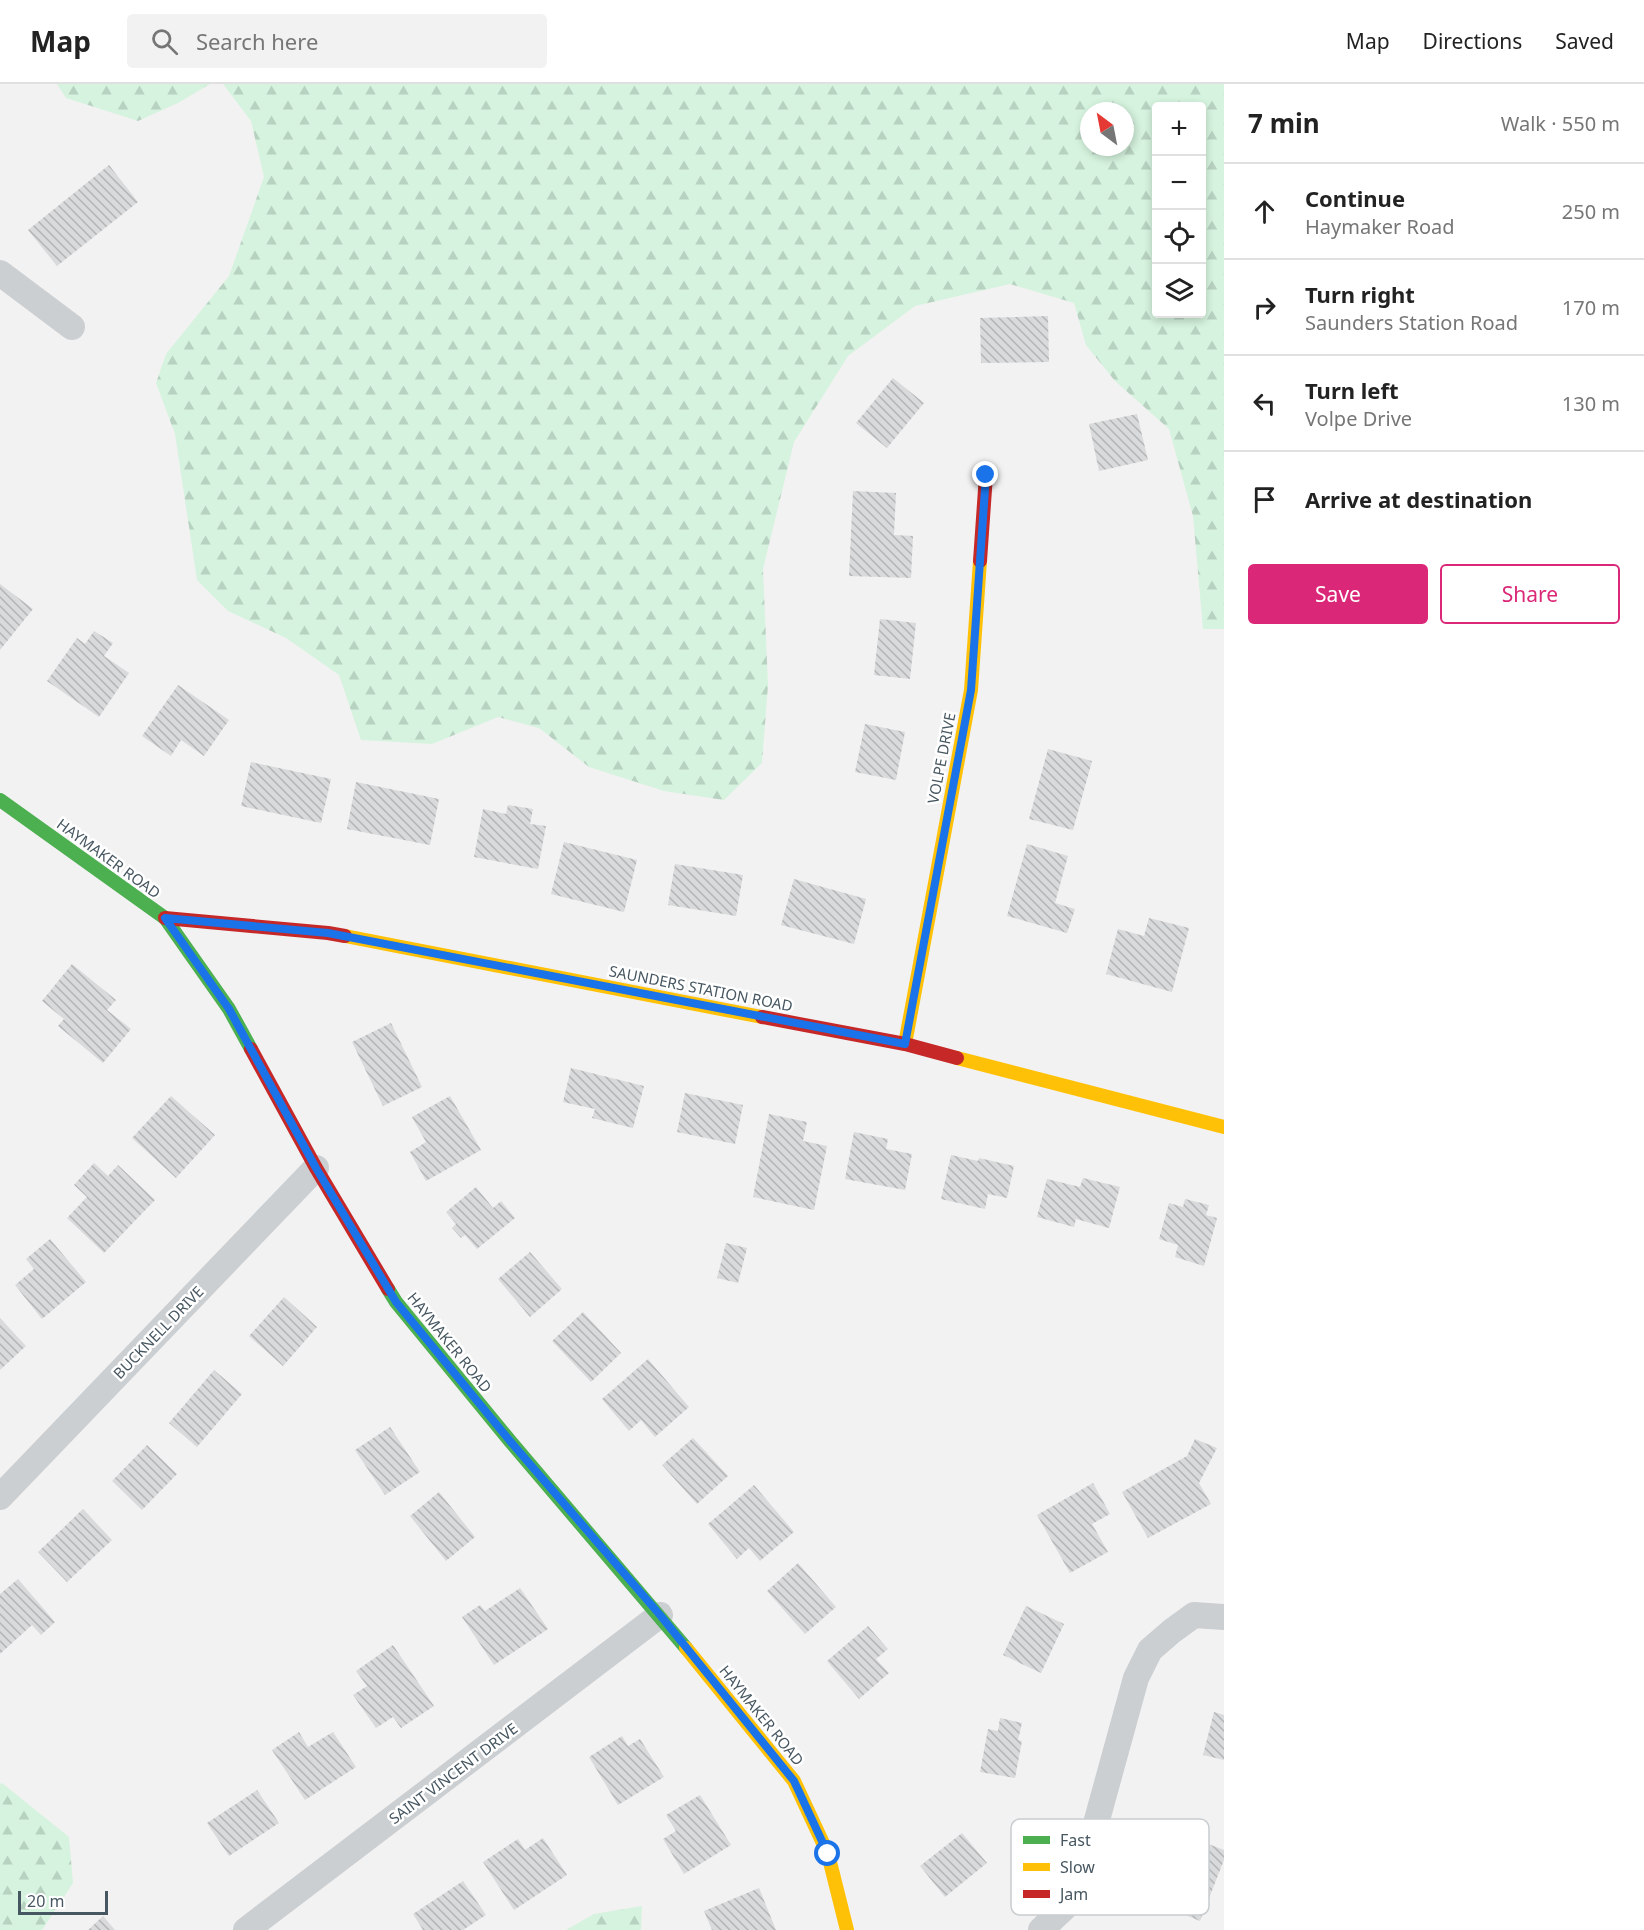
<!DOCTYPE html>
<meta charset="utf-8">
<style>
:root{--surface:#fff;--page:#f2f2f2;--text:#222;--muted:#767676;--line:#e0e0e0;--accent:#db2777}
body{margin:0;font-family:"Noto Sans",sans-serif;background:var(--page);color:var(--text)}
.controls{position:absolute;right:18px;top:18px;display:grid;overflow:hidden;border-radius:6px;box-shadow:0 3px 9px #0003}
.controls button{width:54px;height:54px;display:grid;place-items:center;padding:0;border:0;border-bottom:2px solid var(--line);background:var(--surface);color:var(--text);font:30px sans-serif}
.compass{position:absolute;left:1080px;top:18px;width:54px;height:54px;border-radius:50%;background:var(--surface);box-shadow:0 3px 9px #0003;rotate:328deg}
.scale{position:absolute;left:18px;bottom:15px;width:90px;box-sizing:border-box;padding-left:6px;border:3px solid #475761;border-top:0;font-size:16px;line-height:21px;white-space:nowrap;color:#475761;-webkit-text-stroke:4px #fff;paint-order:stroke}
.stop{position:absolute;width:18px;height:18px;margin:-14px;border:4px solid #1a73e8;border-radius:50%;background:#fff}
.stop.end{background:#1a73e8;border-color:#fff;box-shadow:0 2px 6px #0008}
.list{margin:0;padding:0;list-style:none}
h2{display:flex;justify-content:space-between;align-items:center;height:78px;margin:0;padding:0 24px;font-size:26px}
h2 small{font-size:20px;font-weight:400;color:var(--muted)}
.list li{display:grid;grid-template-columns:39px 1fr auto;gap:18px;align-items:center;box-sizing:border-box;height:96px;padding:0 24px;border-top:2px solid var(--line)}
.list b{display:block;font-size:22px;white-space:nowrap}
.list p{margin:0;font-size:20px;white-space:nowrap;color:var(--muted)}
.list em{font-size:20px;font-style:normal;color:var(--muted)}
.actions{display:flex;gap:12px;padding:18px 24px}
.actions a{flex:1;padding:14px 0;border:2px solid var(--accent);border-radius:6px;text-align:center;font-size:21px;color:var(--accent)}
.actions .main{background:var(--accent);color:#fff}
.icon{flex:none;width:33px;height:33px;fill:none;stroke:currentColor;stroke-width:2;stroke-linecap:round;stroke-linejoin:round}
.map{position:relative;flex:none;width:1224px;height:1846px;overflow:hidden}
header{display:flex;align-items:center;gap:36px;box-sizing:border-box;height:84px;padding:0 30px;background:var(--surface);border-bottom:2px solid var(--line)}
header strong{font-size:28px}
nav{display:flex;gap:33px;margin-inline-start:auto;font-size:21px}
.search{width:420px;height:54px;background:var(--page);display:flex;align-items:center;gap:15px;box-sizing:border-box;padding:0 21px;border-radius:6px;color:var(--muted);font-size:22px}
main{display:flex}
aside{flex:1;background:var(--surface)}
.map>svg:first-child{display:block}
.forest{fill:url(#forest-firs);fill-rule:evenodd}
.building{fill:url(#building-back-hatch)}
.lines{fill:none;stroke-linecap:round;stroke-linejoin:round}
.street{stroke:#cbcfd2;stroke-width:26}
.fast{stroke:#4caf50;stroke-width:14}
.slow{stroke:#ffc107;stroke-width:14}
.jam{stroke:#c62828;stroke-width:14}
.route{stroke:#1a73e8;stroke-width:8}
.labels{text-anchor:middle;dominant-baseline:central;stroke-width:5;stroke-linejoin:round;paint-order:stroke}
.street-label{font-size:15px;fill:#475761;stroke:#fff}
.key{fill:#fff;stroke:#c8cdd0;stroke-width:1.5}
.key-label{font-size:16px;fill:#475761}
</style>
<header>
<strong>Map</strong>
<div class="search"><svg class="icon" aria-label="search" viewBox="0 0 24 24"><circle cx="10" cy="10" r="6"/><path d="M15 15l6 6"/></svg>Search here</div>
<nav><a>Map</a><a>Directions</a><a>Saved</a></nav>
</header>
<main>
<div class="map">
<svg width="1224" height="1846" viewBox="0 0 1224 1846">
<defs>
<pattern id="forest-firs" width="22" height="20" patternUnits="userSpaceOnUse" patternTransform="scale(1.5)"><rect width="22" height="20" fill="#d5f3de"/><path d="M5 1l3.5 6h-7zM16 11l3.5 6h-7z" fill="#b8d2c1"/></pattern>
<pattern id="building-back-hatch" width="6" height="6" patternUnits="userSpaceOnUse" patternTransform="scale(1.5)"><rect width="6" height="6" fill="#d9dadb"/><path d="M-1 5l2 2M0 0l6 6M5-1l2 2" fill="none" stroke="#b2b4b5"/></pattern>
</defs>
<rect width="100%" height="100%" fill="#f3f2f2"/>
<path class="forest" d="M57,0H210L178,19L138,37L66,14Z
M223,0H1224V545H1203L1193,432L1169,345L1115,297L1086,261L1074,219L1010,200L915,222L848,272L794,358L763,485L768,601L762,679L724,716L664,707L589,683L539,644L498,633L432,660L361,656L339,591L286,554L228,527L197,496L175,350L156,299L166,270L229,192L264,93L251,37ZM1202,22V230H1156V22ZM1089,27H1125V63H1089Z
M2,1699L69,1753L73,1799L42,1846H0V1700Z
M642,1822L641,1846H566L594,1830Z"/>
<path class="building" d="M109,81L138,118L57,182L28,146Z
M1048,232L1049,278L981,279L980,234Z
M893,294L924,319L887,364L856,339Z
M1137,330L1148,376L1099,387L1089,340Z
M853,407L896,409L894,451L913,452L911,494L849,492Z
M0,500L33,525L0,566Z
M880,535L916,539L910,595L874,591Z
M94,547L113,559L104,572L129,589L99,633L47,597L77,554L85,560Z
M178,601L229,636L204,672L181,656L171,672L142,652Z
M865,640L905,648L896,696L855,688Z
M1048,665L1092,677L1073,746L1029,735Z
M251,678L331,695L321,739L241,722Z
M356,698L439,715L430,761L347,745Z
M508,721L533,725L530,740L546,742L538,785L474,773L483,725L506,730Z
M564,758L637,776L624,828L551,810Z
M1027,760L1068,772L1055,819L1075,825L1067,849L1007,832Z
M675,780L743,791L736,832L668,821Z
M794,795L866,815L854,860L781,841Z
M1149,834L1189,844L1172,908L1106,890L1118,845L1144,852Z
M72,880L116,916L107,926L131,945L103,979L58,942L64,935L42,917Z
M391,939L422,1003L383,1022L352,958Z
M571,984L644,1002L633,1044L592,1034L595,1025L563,1018Z
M685,1009L743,1021L735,1060L677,1048Z
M171,1012L215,1051L176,1094L132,1054Z
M450,1012L481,1066L426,1097L410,1068L426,1058L412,1033Z
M769,1030L807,1038L803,1057L827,1062L814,1126L753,1113Z
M854,1048L888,1055L886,1065L912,1070L905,1106L845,1095Z
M951,1071L978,1077L979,1074L1014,1082L1007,1114L988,1110L985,1125L941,1115Z
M94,1079L108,1092L118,1081L155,1116L104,1169L67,1134L87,1113L74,1101Z
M1083,1094L1120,1103L1109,1144L1076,1135L1074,1143L1037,1133L1047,1095L1080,1103Z
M476,1103L493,1124L501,1117L515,1134L477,1165L465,1151L461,1154L452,1144L456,1140L446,1128Z
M1185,1115L1209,1121L1206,1131L1217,1134L1204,1182L1175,1173L1178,1161L1159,1155L1169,1119L1183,1123Z
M50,1155L86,1198L42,1235L15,1201L34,1185L26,1175Z
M726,1159L747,1164L738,1199L717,1194Z
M530,1168L562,1205L530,1233L498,1195Z
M284,1213L317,1243L283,1282L249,1252Z
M583,1228L621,1269L591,1298L552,1257Z
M0,1234L26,1262L0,1286Z
M648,1275L689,1323L655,1353L641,1336L629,1347L602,1315Z
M214,1286L242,1310L197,1363L169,1339Z
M390,1343L420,1388L385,1411L355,1366Z
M693,1354L728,1392L697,1420L662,1381Z
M1195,1355L1217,1364L1199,1399L1211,1420L1148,1454L1122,1408L1187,1372Z
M147,1361L177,1390L142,1426L112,1397Z
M1093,1399L1110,1430L1092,1440L1108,1468L1070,1489L1037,1431Z
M754,1401L794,1448L760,1477L749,1464L737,1475L708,1440Z
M439,1408L475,1453L446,1477L410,1432Z
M83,1425L112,1456L67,1498L38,1468Z
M798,1479L836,1523L805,1550L767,1507Z
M18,1495L55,1538L41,1551L32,1541L0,1570V1510Z
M520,1504L548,1545L494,1581L462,1533L480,1521L485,1527Z
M1026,1522L1064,1540L1041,1589L1003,1571Z
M868,1542L888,1565L876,1575L889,1589L859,1615L827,1577Z
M393,1561L434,1622L401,1644L393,1633L376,1644L353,1611L367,1602L356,1587Z
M1214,1628L1224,1631V1676L1203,1671Z
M1000,1634L1022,1639L1018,1656L1022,1657L1015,1694L980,1688L988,1645L998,1647Z
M299,1648L308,1663L333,1648L356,1683L305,1716L272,1666Z
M622,1652L628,1662L640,1655L664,1693L618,1721L589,1673Z
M257,1706L279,1739L229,1772L207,1739Z
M700,1711L731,1761L684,1790L663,1755L676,1747L666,1731Z
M962,1749L987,1779L945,1813L920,1782Z
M1185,1751L1224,1766V1776L1200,1837L1161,1821L1175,1789L1170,1787Z
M543,1754L567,1791L514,1826L483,1778L518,1755L525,1766Z
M463,1797L486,1831L463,1846H423L413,1830Z
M759,1804L776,1846H712L704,1827Z
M103,1832L115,1846H88Z"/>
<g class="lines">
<path class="street" d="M0,189L72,243
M0,1413L316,1084
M246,1846L660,1531
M1041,1846L1065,1823L1084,1783L1136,1594L1150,1566L1172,1547L1194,1531L1224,1533"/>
<path class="fast" d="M0,716L165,834L229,925L251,965
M388,1205L396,1218L510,1357L686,1564"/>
<path class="slow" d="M345,852L762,933
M905,960L971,606L980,477
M957,974L1224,1043
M686,1564L794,1697L828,1770L847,1846"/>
<path class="jam" d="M980,477L986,391
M165,834L328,849L345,852
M762,933L905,960L957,974
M251,965L316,1084L388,1205"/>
</g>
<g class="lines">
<path class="route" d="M828,1770L794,1697L660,1531L510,1357L396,1218L316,1084L229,925L165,834L328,849L905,960L971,606L986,391"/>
</g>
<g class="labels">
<g class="street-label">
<text transform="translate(941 674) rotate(-79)">VOLPE DRIVE</text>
<text transform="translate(109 774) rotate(36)">HAYMAKER ROAD</text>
<text transform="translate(701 904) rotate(11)">SAUNDERS STATION ROAD</text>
<text transform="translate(158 1248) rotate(-46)">BUCKNELL DRIVE</text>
<text transform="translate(450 1258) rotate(51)">HAYMAKER ROAD</text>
<text transform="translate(762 1631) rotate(51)">HAYMAKER ROAD</text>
<text transform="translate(453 1689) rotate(-37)">SAINT VINCENT DRIVE</text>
</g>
</g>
<rect x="1011" y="1735" width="198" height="96" rx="9" class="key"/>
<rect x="1023" y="1752" width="27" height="8" fill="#4caf50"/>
<rect x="1023" y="1779" width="27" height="8" fill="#ffc107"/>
<rect x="1023" y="1806" width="27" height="8" fill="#c62828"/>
<g class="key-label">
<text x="1060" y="1762">Fast</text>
<text x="1060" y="1789">Slow</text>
<text x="1060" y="1816">Jam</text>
</g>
</svg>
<div class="controls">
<button>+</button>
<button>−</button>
<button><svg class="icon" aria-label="locate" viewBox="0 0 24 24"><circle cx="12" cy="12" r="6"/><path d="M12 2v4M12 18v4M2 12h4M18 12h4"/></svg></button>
<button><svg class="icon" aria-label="layers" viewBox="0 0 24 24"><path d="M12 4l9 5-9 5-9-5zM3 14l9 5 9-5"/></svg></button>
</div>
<svg class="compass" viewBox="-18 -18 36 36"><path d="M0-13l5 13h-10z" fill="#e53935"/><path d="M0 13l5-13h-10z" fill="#767676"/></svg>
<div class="scale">20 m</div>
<div class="stop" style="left:828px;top:1770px"></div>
<div class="stop end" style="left:986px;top:391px"></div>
</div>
<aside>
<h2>7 min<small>Walk · 550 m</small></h2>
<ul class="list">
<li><svg class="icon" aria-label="ahead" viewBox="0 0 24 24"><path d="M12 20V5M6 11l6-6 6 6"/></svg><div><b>Continue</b><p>Haymaker Road</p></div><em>250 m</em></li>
<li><svg class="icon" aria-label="right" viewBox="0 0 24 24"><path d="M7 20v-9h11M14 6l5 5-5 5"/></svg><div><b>Turn right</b><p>Saunders Station Road</p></div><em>170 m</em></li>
<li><svg class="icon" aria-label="left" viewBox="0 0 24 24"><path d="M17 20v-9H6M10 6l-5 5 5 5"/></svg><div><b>Turn left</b><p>Volpe Drive</p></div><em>130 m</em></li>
<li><svg class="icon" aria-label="arrive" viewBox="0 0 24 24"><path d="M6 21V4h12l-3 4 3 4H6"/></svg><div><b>Arrive at destination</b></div></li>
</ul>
<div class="actions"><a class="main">Save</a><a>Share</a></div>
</aside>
</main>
